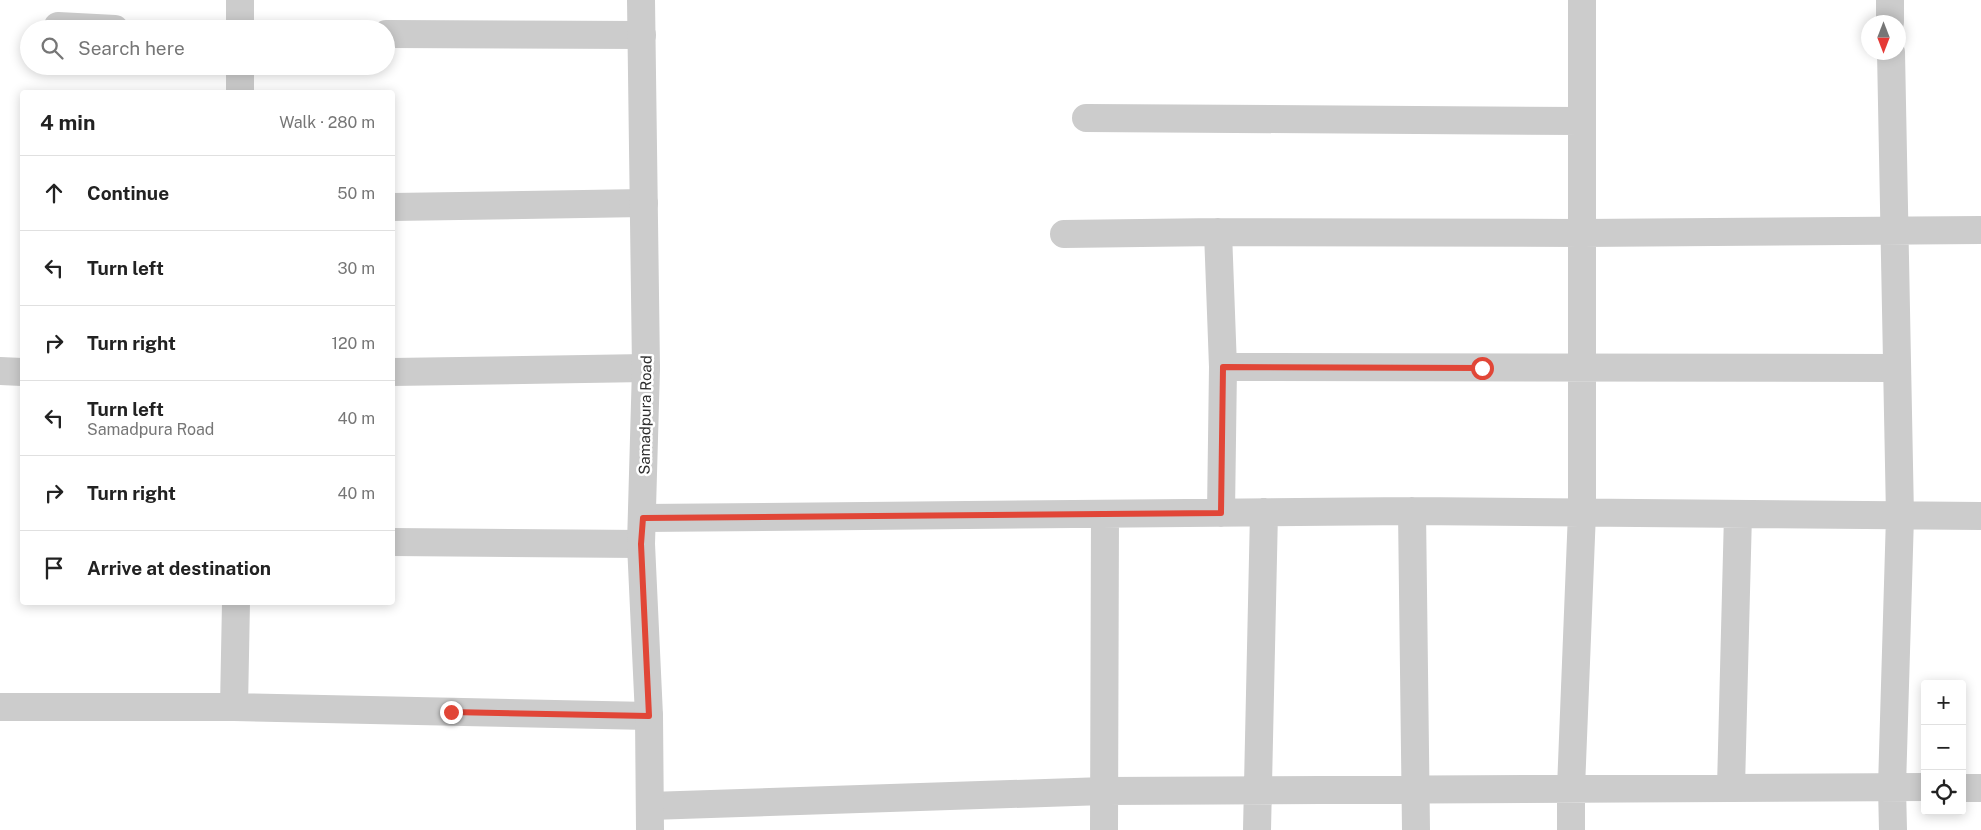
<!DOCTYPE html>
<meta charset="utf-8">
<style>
:root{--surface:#fff;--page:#f2f2f2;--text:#222;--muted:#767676;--line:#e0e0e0}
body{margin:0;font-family:"Public Sans",sans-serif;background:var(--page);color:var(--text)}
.controls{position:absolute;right:15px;bottom:15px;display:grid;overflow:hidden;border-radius:5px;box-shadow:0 2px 12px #0003}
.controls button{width:45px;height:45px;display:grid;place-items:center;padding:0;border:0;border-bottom:1px solid var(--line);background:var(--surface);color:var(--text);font:25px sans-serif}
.compass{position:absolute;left:1861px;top:15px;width:45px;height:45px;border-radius:50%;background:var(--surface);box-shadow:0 2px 12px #0003;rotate:180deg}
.stop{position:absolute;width:15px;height:15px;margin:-11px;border:4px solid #e14637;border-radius:50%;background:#fff}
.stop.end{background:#e14637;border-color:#fff;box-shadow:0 1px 5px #0008}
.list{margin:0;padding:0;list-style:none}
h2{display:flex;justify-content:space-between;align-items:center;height:65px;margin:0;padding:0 20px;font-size:21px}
h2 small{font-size:16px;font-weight:400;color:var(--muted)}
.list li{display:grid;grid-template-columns:32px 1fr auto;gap:15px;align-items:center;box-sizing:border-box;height:75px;padding:0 20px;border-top:1px solid var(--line)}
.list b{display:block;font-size:19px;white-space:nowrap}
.list p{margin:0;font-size:16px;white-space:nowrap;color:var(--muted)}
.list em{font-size:16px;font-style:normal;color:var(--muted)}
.icon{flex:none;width:28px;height:28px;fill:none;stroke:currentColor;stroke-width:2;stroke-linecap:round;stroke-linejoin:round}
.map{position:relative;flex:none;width:1981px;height:830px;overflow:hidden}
.search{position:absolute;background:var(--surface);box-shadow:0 2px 12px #0003;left:20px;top:20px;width:375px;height:55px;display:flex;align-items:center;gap:12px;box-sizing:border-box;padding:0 18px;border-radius:28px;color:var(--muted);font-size:19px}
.panel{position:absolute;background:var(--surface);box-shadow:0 2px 12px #0003;left:20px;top:90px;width:375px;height:515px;border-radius:5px}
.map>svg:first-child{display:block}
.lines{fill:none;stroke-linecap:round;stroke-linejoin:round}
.minor{stroke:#ccc;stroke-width:28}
.tertiary{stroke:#ccc;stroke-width:28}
.route{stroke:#e14637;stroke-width:6}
.labels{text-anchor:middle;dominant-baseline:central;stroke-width:5;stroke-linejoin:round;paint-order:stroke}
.street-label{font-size:15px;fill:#2f2f2f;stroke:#fff}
</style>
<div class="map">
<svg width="1981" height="830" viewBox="0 0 1981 830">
<rect width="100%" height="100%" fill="#fff"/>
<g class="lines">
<path class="minor" d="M1890,0V22
M58,26L115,29
M240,29V0
M386,34L642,35
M1891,52L1900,516L1892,787L1893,830
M240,92V66
M1086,118L1582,121
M392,207L644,203
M1218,232L1223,367L1221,513
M1064,234L1218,232L1582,233L1981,230
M1223,367L1897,368
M0,371L22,372
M392,372L646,368
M1412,511L1416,830
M643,518L1412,511L1981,516
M392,542L641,544
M0,707H234L236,602
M234,707L649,716
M1731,787L1738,514
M1962,788H1981
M650,806L1104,791L1925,787
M1104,830L1105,514
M1257,830L1264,512
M1571,830V788L1582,512V0"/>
<path class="tertiary" d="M641,0L646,368L641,544L649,716L650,830"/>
</g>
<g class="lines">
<path class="route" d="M451,712L649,716L641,544L643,518L1221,513L1223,367L1482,368"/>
</g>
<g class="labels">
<g class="street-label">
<text transform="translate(645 415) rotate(-89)">Samadpura Road</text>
</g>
</g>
</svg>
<div class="controls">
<button>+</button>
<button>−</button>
<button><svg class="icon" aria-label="locate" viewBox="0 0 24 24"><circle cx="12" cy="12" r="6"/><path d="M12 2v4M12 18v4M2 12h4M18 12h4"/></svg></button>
</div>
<svg class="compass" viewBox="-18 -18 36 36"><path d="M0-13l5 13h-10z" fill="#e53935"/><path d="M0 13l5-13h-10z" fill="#767676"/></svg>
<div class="stop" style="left:1482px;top:368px"></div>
<div class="stop end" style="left:451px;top:712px"></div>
<div class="search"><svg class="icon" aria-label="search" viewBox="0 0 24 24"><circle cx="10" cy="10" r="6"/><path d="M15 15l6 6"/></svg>Search here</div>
<section class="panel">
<h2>4 min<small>Walk · 280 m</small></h2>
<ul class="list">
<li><svg class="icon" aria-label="ahead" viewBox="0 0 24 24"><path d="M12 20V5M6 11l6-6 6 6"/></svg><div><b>Continue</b></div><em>50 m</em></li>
<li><svg class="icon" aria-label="left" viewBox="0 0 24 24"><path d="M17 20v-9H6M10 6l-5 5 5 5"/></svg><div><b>Turn left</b></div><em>30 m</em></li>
<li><svg class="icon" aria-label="right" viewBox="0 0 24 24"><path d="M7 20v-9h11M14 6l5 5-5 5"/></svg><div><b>Turn right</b></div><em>120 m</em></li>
<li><svg class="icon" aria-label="left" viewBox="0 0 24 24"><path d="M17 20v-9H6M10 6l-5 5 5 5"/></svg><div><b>Turn left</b><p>Samadpura Road</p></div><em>40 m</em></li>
<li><svg class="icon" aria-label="right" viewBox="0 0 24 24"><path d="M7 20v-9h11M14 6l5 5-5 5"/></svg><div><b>Turn right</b></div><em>40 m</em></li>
<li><svg class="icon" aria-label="arrive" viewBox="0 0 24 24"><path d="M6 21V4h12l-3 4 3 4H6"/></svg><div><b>Arrive at destination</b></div></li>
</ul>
</section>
</div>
